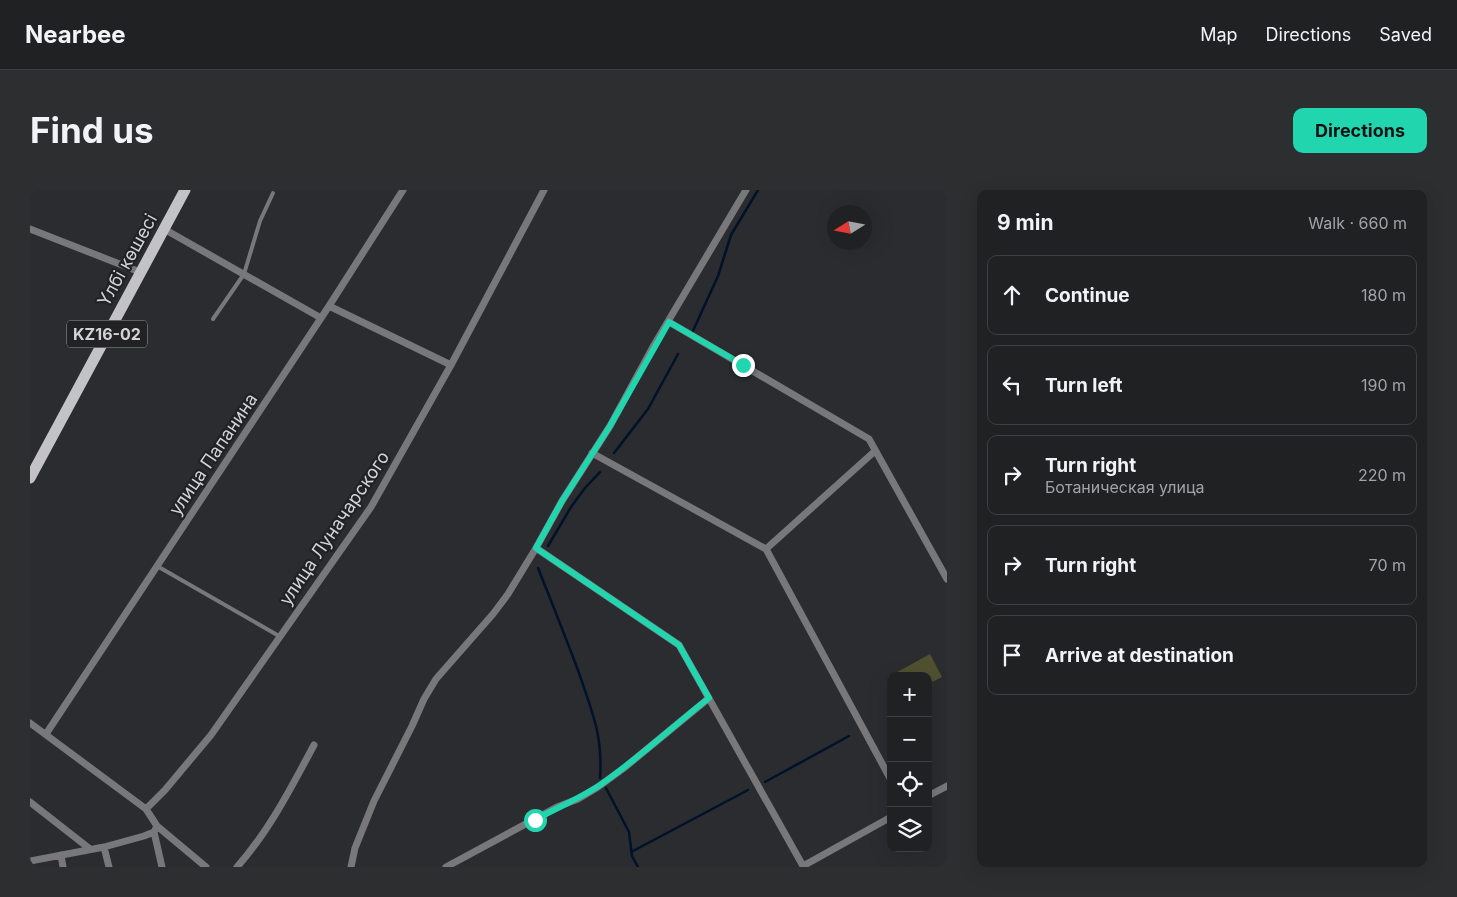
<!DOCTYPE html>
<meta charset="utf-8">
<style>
:root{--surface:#202123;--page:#2d2e30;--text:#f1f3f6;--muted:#a2a3a6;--line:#3d3e41;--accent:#21d5af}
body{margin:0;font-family:Inter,sans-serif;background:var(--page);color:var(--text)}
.controls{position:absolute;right:15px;bottom:15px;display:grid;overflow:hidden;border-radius:10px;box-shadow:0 5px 20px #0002}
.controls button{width:45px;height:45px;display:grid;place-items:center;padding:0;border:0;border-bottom:1px solid var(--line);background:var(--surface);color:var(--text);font:25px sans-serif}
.compass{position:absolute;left:797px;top:15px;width:45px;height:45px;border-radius:50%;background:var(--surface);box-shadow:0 5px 20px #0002;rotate:259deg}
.stop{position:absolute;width:15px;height:15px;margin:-11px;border:4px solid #21d5af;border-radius:50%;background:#fff}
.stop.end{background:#21d5af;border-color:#fff;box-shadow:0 1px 5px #0008}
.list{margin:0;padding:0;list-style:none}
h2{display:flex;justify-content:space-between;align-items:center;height:65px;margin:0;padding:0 20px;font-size:21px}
h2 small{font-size:16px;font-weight:400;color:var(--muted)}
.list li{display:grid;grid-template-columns:32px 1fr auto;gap:15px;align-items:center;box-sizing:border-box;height:80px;margin:0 10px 10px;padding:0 10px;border:1px solid var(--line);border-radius:10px}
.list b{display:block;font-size:19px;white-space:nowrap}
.list p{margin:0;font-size:16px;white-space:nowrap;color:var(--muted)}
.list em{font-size:16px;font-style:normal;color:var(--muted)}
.icon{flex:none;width:28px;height:28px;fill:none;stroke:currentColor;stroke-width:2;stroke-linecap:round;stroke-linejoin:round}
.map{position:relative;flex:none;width:917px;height:677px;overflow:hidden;border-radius:10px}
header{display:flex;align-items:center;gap:30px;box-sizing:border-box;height:70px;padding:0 25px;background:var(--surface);border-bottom:1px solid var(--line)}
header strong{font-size:24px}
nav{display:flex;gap:28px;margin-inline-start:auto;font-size:18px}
.intro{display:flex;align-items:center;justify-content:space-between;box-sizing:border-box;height:120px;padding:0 30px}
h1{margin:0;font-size:35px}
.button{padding:12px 22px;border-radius:10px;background:var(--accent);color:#111;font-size:18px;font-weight:700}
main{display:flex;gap:30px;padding:0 30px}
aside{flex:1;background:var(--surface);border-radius:10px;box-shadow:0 5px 20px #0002}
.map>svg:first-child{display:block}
.park{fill:#4f5130}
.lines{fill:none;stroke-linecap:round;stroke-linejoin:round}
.stream{stroke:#00122a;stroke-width:2.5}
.lane{stroke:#787779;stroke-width:4}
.street{stroke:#787779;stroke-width:7}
.primary{stroke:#c3c3c6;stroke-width:11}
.route{stroke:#21d5af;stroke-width:6}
.labels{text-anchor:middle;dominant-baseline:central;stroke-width:4.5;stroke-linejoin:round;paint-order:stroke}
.shield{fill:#222225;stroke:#9d9ea0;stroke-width:1}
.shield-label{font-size:16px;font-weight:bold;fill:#d2d3d5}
.street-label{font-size:18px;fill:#d2d3d5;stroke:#222225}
</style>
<header>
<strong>Nearbee</strong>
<nav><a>Map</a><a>Directions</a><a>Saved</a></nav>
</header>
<div class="intro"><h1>Find us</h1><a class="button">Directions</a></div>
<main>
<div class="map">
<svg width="917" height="677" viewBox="0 0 917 677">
<rect width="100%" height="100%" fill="#2b2c2f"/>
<path class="park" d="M900,464L912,487L898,494V486H861V491L858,487Z"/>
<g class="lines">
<path class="stream" d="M662,143L688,86L701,45L728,0
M584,263L618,219L648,164
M518,356L541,317L555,298L570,282
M508,378C522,413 536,448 549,483C562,522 573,545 570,588
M735,592L819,546
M576,598L599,642L602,666L608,677
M603,661L718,600"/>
<path class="lane" d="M183,129L214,84L230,31L243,3
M127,376L249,446"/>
<path class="street" d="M0,39L110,82
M134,39L291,128
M299,116L421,175
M639,132L839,249L917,389
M562,263L736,359L861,590
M506,358L649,455L773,676L861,627
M736,359L845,261
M0,533L116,619L127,636L176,677
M16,544L299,116L373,0
M898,606L917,596
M0,612L60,659
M116,619L135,600L181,545L341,317L421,175L514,0
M124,642L132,677
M74,657L79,677
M31,665L33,677
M0,671L74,657L114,646L124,642L127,636
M207,677C239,641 261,598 284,555
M321,677L325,658L344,611L382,536L394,509L406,489L463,424L478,404L506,358L532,311L580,236L624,155L716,0
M416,677L527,617L548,609L568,597L594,578L679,508"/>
<path class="primary" d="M0,288L155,0"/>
</g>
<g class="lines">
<path class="route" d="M505,630C526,618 549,609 570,595C608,569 642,537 679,508L649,455L506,358L532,311L580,236L639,132L713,175"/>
</g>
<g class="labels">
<rect class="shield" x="37" y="130.5" width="80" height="27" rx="4"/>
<g class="shield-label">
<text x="77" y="144">KZ16-02</text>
</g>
<g class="street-label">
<text transform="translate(97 70) rotate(-61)">Үлбі көшесі</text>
<text transform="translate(183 264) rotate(-56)">улица Папанина</text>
<text transform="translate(304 338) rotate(-56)">улица Луначарского</text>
</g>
</g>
</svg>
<div class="controls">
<button>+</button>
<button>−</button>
<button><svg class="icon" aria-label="locate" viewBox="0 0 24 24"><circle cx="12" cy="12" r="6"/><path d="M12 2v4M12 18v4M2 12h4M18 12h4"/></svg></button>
<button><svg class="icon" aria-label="layers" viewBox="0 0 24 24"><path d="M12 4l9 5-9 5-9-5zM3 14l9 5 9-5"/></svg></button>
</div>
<svg class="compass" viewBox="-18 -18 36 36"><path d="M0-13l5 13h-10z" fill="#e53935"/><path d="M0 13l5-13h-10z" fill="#a2a3a6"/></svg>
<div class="stop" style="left:505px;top:630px"></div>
<div class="stop end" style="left:713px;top:175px"></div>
</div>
<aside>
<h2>9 min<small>Walk · 660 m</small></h2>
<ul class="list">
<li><svg class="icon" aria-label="ahead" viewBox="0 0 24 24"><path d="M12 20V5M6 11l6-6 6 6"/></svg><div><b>Continue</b></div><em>180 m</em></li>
<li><svg class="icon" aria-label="left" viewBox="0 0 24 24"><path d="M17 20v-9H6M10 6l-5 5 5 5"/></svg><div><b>Turn left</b></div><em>190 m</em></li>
<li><svg class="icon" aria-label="right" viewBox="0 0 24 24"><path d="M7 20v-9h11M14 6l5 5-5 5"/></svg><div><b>Turn right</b><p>Ботаническая улица</p></div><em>220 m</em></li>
<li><svg class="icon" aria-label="right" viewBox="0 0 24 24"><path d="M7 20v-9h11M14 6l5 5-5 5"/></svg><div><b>Turn right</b></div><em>70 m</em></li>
<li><svg class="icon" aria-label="arrive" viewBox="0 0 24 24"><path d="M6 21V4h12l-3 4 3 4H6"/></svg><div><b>Arrive at destination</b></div></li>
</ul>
</aside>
</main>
